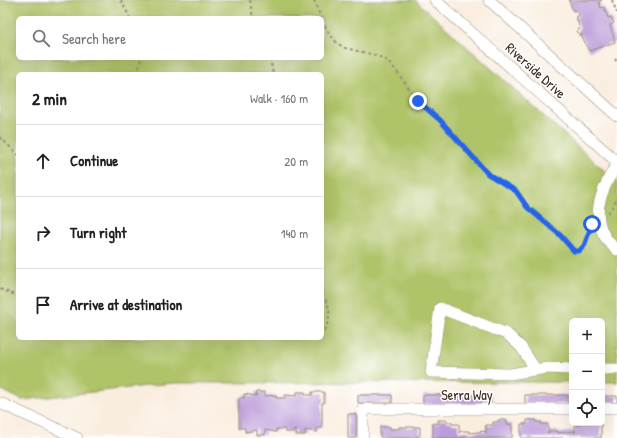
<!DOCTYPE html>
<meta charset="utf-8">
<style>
:root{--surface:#fff;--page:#f2f2f2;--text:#202124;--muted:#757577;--line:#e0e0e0}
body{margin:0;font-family:"Patrick Hand",sans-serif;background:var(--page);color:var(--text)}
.controls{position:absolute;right:12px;bottom:12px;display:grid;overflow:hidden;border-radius:6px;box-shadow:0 4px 16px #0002}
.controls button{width:36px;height:36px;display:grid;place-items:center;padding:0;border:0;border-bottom:1px solid var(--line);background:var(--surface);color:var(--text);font:20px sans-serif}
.stop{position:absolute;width:12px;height:12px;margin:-9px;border:3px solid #2563eb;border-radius:50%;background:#fff}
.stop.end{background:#2563eb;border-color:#fff;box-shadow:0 1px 4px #0008}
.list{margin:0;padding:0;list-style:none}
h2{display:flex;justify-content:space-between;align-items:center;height:52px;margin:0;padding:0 16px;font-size:17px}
h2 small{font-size:13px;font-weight:400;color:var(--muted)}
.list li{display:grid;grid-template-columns:26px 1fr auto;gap:12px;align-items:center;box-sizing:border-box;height:72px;padding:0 16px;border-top:1px solid var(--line)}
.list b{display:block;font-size:15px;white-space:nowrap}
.list em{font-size:13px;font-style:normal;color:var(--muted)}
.icon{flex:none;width:22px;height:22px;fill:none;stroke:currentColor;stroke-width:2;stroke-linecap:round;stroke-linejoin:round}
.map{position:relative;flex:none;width:617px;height:438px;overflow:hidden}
.search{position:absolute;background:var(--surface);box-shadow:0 4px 16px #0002;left:16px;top:16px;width:308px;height:44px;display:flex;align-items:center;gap:10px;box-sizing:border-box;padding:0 14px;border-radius:6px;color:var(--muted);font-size:15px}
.panel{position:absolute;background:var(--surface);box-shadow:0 4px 16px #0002;left:16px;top:72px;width:308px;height:268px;border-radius:6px}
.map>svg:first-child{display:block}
.green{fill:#afc367;stroke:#757642;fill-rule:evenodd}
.building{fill:#bb9bd9}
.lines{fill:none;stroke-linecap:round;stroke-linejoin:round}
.minor-casing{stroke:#9a8c7e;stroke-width:12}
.path{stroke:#9a8c7e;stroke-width:2;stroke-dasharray:3 3;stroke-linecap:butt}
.minor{stroke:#fff;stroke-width:11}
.route{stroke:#2563eb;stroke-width:5}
.labels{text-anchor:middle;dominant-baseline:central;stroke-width:3;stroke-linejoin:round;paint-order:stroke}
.street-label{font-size:14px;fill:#3b2a1e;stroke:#fff}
</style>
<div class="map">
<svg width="617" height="438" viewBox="0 0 617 438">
<rect width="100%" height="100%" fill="#fff"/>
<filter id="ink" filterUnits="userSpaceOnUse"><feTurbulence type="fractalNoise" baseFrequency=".025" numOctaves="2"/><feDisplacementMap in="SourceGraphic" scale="8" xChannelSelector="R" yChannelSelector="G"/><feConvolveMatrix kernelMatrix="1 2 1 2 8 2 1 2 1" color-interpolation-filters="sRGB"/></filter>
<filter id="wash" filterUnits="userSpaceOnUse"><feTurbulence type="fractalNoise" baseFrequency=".012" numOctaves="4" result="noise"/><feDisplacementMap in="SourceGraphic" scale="16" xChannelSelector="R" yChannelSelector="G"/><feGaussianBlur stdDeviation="0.9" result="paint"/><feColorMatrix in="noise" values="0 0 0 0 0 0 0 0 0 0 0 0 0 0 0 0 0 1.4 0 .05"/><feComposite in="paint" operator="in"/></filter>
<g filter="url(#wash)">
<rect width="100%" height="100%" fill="#f9edde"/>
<path class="green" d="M0,0H415L617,182V382H602V321H572V382L172,383L22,400L0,389ZM18,18H322V58H18ZM18,74H322V338H18Z"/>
<g id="blocks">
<path class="building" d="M569,0H602L599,2L601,8L604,7L608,18L611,17L614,23L610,25L615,42L589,51L581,34L579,36L577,30L580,29L576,17L579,16L577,10L573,11Z
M256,392H265V396L276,395V398H285V395L297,396V392H305V395H312V392H324V403H322V428H317V432L305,430V435H296V430H294V432H285V429H276V432L265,430V435H257V430L245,432V428H239V398H244V394L256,396Z
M358,395H392V403H358Z
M423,395H491V404H423Z
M525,395H568V404H525Z
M602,396H617V404H602Z
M348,414H356V438H348Z
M438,420H447V422H452V424H459V433L461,431H469V433L485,431L486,433V425H493V422H498V420H507V424H512V438H433V423L438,424Z
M527,420H536V422H541V424H548V433H549V431H558V433L574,431L575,433V425H582V423L601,424V438H521V424H527Z
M380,427H390V429H399V427H420V436H417V438H382L380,436Z"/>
</g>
</g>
<g filter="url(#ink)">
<use href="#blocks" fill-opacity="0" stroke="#9a8c7e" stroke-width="1"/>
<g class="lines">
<g class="minor-casing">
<path id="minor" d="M435,0L617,162
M489,0L617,116
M617,164C599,193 586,224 617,250
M602,369H617
M536,370L521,347L507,334L440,308L431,372L510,374L547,368L572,369
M0,403L77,438
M602,408H617
M363,438V409H572"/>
</g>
<path class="path" d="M121,0L130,18
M250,0L253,18
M314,0L321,18
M612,0L617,13
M322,20L328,32L337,43L345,48L375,55L386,60L395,69L418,101L440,120L488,174L516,191L533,213L560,235L569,247L574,251H579L584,246L590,228
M270,58L273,74
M615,61L617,58
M138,74L141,58
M0,137L18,155
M608,213L617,199
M0,289L18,296
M322,294C331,307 332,320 322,333
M292,338L300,340L313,338"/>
<use href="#minor" class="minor"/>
</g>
</g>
<g class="lines" filter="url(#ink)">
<path class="route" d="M418,101L440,120L488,174L516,191L527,207L560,235L574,251H579L584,246L592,224"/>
</g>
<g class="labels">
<g class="street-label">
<text transform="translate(536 70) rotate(42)">Riverside Drive</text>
<text x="467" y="394">Serra Way</text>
</g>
</g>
</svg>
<div class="controls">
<button>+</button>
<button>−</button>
<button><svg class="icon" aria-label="locate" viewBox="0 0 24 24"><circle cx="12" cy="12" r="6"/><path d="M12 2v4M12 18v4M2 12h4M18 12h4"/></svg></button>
</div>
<div class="stop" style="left:592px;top:224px"></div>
<div class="stop end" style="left:418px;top:101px"></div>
<div class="search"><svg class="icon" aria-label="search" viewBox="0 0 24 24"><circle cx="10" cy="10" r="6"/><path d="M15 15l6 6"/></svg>Search here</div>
<section class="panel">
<h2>2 min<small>Walk · 160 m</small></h2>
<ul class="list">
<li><svg class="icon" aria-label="ahead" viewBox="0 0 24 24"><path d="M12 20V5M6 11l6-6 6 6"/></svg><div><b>Continue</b></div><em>20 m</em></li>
<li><svg class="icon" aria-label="right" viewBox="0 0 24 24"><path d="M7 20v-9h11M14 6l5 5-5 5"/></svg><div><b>Turn right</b></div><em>140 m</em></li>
<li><svg class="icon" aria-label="arrive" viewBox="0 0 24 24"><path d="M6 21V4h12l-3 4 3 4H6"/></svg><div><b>Arrive at destination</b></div></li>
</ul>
</section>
</div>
